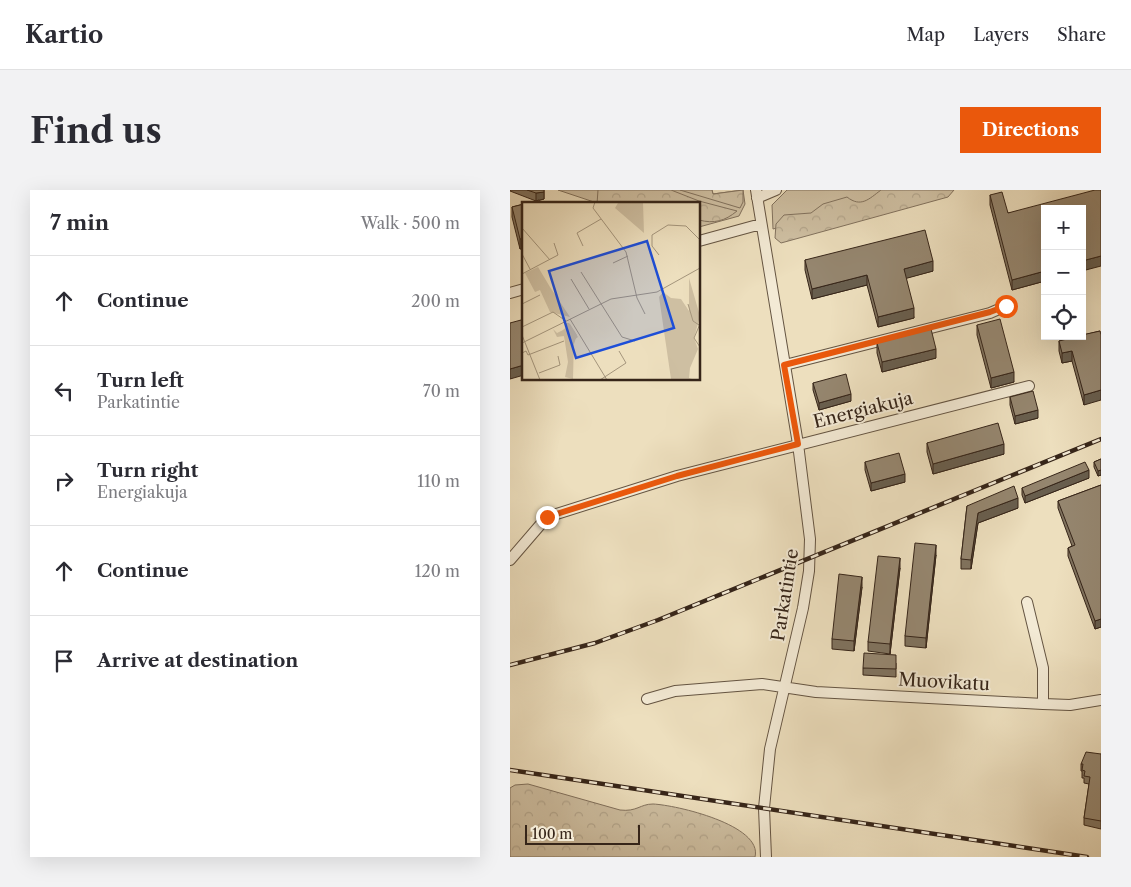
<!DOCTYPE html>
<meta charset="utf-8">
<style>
:root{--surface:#fff;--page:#f2f2f3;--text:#2b2b33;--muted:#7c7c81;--line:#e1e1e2;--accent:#ea580c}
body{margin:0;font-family:"Libre Caslon Text",serif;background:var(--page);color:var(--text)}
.controls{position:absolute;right:15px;top:15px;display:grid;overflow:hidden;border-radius:0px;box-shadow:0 5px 20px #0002}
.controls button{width:45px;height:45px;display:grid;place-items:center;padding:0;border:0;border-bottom:1px solid var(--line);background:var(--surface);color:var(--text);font:25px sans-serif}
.scale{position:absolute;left:15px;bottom:12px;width:115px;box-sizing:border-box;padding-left:5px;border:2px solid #362519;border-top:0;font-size:14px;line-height:18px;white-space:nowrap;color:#362519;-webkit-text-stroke:4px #f3ead5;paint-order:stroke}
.stop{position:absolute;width:15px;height:15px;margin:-11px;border:4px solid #ea580c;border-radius:50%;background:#fff}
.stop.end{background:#ea580c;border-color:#fff;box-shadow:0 1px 5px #0008}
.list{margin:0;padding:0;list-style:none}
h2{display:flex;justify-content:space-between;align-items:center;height:65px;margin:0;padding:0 20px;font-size:21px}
h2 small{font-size:16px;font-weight:400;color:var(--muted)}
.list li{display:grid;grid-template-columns:32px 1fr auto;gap:15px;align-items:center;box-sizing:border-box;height:90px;padding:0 20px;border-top:1px solid var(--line)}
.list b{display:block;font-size:19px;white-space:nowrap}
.list p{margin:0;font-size:16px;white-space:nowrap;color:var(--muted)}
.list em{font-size:16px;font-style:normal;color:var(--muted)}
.icon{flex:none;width:28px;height:28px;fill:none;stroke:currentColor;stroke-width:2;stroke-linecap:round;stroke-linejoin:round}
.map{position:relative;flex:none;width:591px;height:667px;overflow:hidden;border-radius:0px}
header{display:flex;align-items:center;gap:30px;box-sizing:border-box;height:70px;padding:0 25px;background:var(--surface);border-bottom:1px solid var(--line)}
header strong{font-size:24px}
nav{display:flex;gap:28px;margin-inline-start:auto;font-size:18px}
.intro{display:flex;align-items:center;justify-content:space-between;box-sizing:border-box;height:120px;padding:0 30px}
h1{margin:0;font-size:35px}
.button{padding:12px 22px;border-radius:0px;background:var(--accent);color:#fff;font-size:18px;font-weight:700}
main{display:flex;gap:30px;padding:0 30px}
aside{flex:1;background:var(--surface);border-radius:0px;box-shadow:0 5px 20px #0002}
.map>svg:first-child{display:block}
.green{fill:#cebfa2;stroke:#82725e}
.forest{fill:url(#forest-crowns);stroke:#82725e}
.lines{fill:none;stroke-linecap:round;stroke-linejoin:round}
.minor-casing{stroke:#645442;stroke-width:12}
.minor{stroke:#f3ead5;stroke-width:10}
.rail-casing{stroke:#362519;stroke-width:4.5}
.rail{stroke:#f3ead5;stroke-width:2.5;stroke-dasharray:8;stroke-linecap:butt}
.wall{fill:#80735f;stroke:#362519}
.shaded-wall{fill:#685e4e;stroke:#362519}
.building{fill:#95866f;stroke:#362519}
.route{stroke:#ea580c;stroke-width:6}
.labels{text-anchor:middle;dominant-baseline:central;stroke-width:4;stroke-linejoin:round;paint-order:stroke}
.street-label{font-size:18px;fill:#362519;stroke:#f3ead5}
.inset-road{fill:none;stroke:#a4957c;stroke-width:1}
.view{fill:#1d4ed8;fill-opacity:0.15;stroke:#1d4ed8;stroke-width:2.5}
.inset-edge{fill:none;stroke:#362519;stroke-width:2.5}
</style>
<header>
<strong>Kartio</strong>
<nav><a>Map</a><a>Layers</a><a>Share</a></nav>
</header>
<div class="intro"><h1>Find us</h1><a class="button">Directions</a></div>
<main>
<aside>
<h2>7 min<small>Walk · 500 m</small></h2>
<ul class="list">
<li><svg class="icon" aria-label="ahead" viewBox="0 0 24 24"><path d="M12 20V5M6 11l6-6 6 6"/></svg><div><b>Continue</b></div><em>200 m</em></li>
<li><svg class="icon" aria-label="left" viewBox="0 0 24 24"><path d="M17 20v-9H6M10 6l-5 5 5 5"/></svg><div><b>Turn left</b><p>Parkatintie</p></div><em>70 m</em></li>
<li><svg class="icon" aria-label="right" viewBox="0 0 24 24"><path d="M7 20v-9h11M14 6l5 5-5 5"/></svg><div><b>Turn right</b><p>Energiakuja</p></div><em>110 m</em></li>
<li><svg class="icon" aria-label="ahead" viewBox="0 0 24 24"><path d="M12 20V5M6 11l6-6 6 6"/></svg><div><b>Continue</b></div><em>120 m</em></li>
<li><svg class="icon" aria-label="arrive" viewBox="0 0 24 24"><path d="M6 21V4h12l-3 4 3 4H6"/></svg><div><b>Arrive at destination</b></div></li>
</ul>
</aside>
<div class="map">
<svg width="591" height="667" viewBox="0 0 591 667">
<defs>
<pattern id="forest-crowns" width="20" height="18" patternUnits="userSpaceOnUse" patternTransform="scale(1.25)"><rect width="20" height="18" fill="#cebfa2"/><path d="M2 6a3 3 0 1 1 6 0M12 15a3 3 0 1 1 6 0" fill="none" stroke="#b2a48b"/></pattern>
</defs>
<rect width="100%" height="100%" fill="#eddfbe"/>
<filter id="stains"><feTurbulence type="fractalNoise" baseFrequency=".004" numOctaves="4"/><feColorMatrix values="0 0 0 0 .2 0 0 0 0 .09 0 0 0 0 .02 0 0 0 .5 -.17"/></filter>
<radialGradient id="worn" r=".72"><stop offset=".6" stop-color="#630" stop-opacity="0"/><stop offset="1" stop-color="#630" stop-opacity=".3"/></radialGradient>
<path class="green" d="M48,0H202L203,4L233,0L235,14L229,26L189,37V14H90Z
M277,0H401L263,39L262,15Z"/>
<path class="forest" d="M88,0H161L189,11L227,21C215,31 204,34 189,30V14H87Z
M170,0H202L203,4L233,0V12L230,18Z
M371,0H444L438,7L271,53L265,48L266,34L274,25L301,23L313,14L337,7C351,18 359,9 371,0Z
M18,594L110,620C127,622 130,614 143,614C166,615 253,635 245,667H0V598L5,595Z"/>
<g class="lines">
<g class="minor-casing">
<path id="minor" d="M246,0L288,254L300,349L299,381L293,418L260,559L254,618L256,667
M247,8L266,0
M189,51L251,34
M0,103L14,99
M275,175L480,123L496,116
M0,370L37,327L167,286L519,196
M517,412L533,478V514
M137,509L165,501L252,494L306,502L533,514L560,515L591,510"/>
</g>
<use href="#minor" class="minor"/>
<g class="rail-casing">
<path id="rail" d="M0,475L85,453L148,430L591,249
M0,580L577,667"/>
</g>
<use href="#rail" class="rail"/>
</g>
<path class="wall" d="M0,0H34V9L26,11L0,1Z
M480,5L498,23L535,19V91L502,100L480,15Z
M14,14V58L10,59L2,27V17Z
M295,70L423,81L396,88L404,128L368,137L357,95L302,109L295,80Z
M467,135L504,192L481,198L467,145Z
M590,141L574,215L562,171L552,173L549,161V151Z
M367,153L426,168L372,182L367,163Z
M303,193L341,211L309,220L303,200Z
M500,207L528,228L505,234L500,215Z
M417,253L494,264L423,284L417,262Z
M591,269V285L588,286L584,277V272Z
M355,272L395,292L361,301L355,280Z
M579,288L515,313L512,305V298Z
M591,295V437L585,439L558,366V358L562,356L548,318V311Z
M457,316L508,318L468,333L461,379H451V369Z
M426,365L416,458L395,456V446Z
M390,378L380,464L358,461V452Z
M352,397L344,461L322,459V449Z
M386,473V487L353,485V478Z
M591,564V639L574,635V628L579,594L574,593V588H572V581H571V574Z"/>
<path class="shaded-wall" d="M34,2V9L26,11V3Z
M14,48V58L10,59V49Z
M591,66V76L572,81V71Z
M423,71V81L394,89V79Z
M535,81V91L502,100V90Z
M357,85V95L302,109V99Z
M404,118V128L368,137V127Z
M426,159V168L372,182V172Z
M562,161V171L552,173V163Z
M14,175V185L0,189V179Z
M504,182V192L481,198V188Z
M591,200V210L574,215V205Z
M341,204V211L309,220V213Z
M528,220V228L505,234V226Z
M494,254V264L423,284V274Z
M579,280V288L515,313V306Z
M591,280V285L588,286V281Z
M395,284V292L361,301V293Z
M508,308V318L468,333L461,379V370L468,323Z
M426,355V365L416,458V448Z
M390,368V378L380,464V454Z
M352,387V397L344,461V451Z
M591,429V437L585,439V431Z"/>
<path class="building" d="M17,0H34V2L26,3Z
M585,0H591V66L572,71V19H535V81L502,90L480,5L492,2L498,23Z
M29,10L30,14H15Z
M14,14V48L10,49L2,17Z
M415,40L423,71L394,79L404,118L368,127L357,85L302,99L295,70Z
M490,129L504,182L481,188L467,135Z
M11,130L14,139V175L0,179V133Z
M421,139L426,159L372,172L367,153Z
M590,141L591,145V200L574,205L562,161L552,163L549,151L569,146H572V145Z
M336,184L341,204L309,213L303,193Z
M523,201L528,220L505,226L500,207Z
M488,233L494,254L423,274L417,253Z
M389,263L395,284L361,293L355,272Z
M591,269V280L588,281L584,272Z
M575,272L579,280L515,306L512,298Z
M591,295V429L585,431L558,358L565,355L548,311Z
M504,296L508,308L468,323L461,370L451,369L457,316Z
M405,353L426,355L416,448L395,446Z
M368,366L390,368L380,454L358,452Z
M329,384L352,387L344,451L322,449Z
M354,463L386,465V479L353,478Z
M576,562L591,564V631L574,628L580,587L574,586L575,581L572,580L573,574H571Z"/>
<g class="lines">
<path class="route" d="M37,327L167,286L288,254L274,175L480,122L496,116"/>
</g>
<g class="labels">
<g class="street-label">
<text transform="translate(353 220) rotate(-14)">Energiakuja</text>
<text transform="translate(275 405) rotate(-81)">Parkatintie</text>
<text transform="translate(434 492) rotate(3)">Muovikatu</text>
</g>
</g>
<g transform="translate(12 12)">
<rect width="178" height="178" fill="#eddfbe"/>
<path d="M16,65L28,85L48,115L28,110L18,88L13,90L3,71ZM43,121H47L56,135L52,138L51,177L43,175L46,160L42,134L35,135L31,127L35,131L45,126Z" fill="#cebfa2"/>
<path d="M92,0H121L122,31L93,6L96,1ZM167,76L178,114L172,136L176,147L168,166L167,176L170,177H149L137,95L141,90L149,96L159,97L167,109ZM43,121L48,122L55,133L52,142H47L41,133V128L45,125Z" fill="#cebfa2"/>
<path class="inset-road" d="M73,0L71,6L104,50L115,96L123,112M0,26L28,58M61,44L55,31L79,17M0,52L8,67M137,53L130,44V33L146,23L164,24L178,38M91,61L106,54M59,70L100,135L113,139M0,72L36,53L32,41M49,77L67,107M0,102L18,93M166,102L171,119L177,123M48,117L85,178M178,122L172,136L178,145M0,125L31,110L44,119M0,133L18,178M0,141L89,97L135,90L178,66M0,151L4,149L6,153L42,139M17,171L38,163L36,154M78,178L104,161L97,149"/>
<path class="view" d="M125,39L152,126L54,156L27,69Z"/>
<rect width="178" height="178" class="inset-edge"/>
</g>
<rect width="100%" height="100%" filter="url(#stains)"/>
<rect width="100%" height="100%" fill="url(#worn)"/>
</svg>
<div class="controls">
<button>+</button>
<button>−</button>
<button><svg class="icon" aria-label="locate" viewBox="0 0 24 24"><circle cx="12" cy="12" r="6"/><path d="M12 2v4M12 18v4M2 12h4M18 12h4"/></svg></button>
</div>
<div class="scale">100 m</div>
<div class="stop" style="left:496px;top:116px"></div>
<div class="stop end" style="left:37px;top:327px"></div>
</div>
</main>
